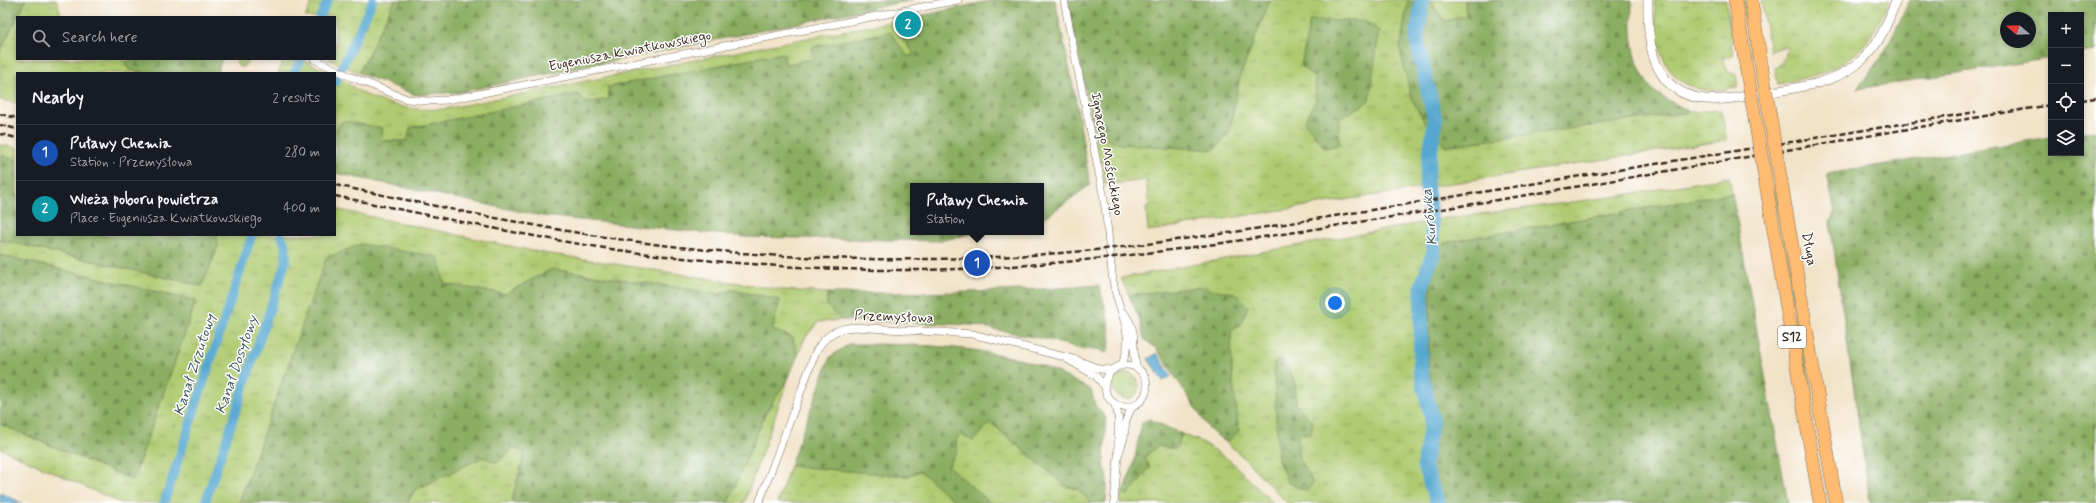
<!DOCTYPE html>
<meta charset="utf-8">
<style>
:root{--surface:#171b24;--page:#242831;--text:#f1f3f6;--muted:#9ea1a6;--line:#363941;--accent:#d93025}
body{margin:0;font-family:Mynerve,sans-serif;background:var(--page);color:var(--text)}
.controls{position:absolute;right:12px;top:12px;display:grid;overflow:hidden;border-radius:0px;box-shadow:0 2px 6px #0003}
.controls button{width:36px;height:36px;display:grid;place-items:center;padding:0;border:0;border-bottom:1px solid var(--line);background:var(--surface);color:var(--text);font:20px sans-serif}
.compass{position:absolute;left:2000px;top:12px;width:36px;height:36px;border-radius:50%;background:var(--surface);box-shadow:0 2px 6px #0003;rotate:289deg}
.you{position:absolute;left:1335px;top:303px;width:14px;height:14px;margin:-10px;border:3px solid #fff;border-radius:50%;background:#1a73e8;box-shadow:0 0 0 6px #1a73e833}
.badge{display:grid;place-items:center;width:26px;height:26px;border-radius:50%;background:var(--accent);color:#fff;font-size:13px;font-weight:700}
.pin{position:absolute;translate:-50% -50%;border:2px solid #fff;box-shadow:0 1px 4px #0006}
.popup{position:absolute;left:910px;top:183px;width:134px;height:52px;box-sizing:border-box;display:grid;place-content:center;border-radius:0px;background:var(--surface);filter:drop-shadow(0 1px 3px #0005);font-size:13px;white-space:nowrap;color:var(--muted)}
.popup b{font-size:15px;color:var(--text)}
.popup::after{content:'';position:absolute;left:50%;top:100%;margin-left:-8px;border:8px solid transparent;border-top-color:var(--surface)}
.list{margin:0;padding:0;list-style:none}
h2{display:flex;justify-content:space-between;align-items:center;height:52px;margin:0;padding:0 16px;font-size:17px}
h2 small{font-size:13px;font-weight:400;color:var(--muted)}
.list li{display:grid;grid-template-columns:26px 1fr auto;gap:12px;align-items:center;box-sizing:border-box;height:56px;padding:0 16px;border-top:1px solid var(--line)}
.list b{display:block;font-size:15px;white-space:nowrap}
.list p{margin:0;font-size:13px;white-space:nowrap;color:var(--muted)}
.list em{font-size:13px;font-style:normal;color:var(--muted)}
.icon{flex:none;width:22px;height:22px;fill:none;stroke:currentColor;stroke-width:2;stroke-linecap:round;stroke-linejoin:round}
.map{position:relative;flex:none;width:2096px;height:503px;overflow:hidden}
.search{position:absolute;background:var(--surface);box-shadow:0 2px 6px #0003;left:16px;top:16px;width:320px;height:44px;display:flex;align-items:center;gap:10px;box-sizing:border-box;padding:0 14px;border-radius:0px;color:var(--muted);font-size:15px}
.panel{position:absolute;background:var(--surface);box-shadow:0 2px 6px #0003;left:16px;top:72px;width:320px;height:164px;border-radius:0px}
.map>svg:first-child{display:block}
.grass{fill:url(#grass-tufts);stroke:#757a47;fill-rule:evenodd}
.forest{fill:url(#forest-firs);stroke:#636c40;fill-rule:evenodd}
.water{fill:#54a7d0;stroke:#486877}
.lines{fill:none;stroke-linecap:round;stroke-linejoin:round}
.canal{stroke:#54a7d0;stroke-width:9}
.river{stroke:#54a7d0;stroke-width:15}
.minor-casing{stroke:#7b6b5a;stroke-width:8}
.tertiary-casing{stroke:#7b6b5a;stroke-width:10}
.motorway-casing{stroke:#7b6b5a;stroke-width:14}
.minor{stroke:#fff;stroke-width:7}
.tertiary{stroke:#fff;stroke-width:9}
.motorway{stroke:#ffbb71;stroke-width:13}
.rail{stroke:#3b2a1e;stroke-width:2.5;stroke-dasharray:6 3;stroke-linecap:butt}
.motorway-bridge-casing{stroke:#7b6b5a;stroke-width:14;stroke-linecap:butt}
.motorway-bridge{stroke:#ffbb71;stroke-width:13}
.labels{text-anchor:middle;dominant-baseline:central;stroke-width:3;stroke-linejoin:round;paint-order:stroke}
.shield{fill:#fff;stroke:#766a62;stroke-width:1}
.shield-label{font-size:13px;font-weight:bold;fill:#3b2a1e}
.street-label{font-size:14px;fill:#3b2a1e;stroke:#fff}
.water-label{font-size:15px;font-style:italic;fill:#455c65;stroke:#fff}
</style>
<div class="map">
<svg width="2096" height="503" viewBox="0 0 2096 503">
<defs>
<pattern id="grass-tufts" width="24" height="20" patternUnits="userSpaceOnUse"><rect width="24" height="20" fill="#afca70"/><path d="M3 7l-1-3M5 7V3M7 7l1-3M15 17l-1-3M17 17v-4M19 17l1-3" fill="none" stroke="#90a45b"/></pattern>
<pattern id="forest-firs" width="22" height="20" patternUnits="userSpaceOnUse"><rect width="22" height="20" fill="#8bae62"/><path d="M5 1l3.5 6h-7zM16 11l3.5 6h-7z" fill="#738e50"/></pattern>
</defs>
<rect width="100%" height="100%" fill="#fff"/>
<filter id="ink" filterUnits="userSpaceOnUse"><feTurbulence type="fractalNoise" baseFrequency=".025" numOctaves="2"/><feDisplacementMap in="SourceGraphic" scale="8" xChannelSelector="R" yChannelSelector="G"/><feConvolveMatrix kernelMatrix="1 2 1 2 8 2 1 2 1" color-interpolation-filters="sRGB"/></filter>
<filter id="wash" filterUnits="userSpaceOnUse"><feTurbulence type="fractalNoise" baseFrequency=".012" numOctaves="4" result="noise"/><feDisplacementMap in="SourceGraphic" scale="16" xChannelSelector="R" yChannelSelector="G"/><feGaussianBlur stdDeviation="0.9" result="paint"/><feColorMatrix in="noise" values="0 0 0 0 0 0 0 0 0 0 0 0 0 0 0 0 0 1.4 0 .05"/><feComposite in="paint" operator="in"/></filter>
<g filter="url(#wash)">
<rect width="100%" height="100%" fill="#f1e3c8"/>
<path class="grass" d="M26,0H57L61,17H18Z
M313,0H395L359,73L329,59H335V17H305Z
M1270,0H1408L1400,50L1445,146L1690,112L1721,110L1727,140L1148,231L1146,208L1149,207L1146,180L1105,185L1103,162H1098L1093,130L1103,139L1229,134L1240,76ZM1315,78L1339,119V145L1317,101Z
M1432,0H1465L1466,16L1445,21L1432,4Z
M1655,0H1726L1733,56L1723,58L1728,72L1736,75L1738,87C1728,88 1715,92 1705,90C1660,84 1654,37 1655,0Z
M1741,0H1745L1754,56H1751Z
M1761,0H1889C1864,61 1840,71 1778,84L1775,68C1784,63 1787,56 1786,46L1770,51Z
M920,16L921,27L904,33L914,54L907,57L812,47L814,59L785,64L783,53L608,87L610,99L585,103L578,94L410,128L408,141H381L342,121L335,132V75C346,81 355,90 366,95C392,107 417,111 444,109Z
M17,18V59H115L125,61L128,69L147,73H17V103L0,100V51Z
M238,59H250L243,67H239L236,62Z
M284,59H300L330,73H278Z
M0,145L17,148V160L0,155Z
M1729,177L1732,193L1444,243L1431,272L1428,367L1438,420L1429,461L1445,503H1287L1241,455L1223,440L1229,441L1232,375L1231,331L1199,287L1129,295L1121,278L1442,219L1619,196ZM1295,382L1298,456L1313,483L1278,460Z
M1777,191L1812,397H1808L1774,192Z
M335,209L538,252L783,290L827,293V306L841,320L818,322L805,338L798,355L792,337L772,330L780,300L732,290L719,294L552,269L505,294L445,284L326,258L239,503H121L0,448V424L133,480L196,301L0,255V240L202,286L218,246L217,235H335Z
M1113 386a13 13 0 1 1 26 0a13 13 0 1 1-26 0Z
M789,377L744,503H728L766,412Z
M990,422L1066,486L1078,489L1091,503H991L948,467L957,451L956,440L961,433Z
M1182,434L1204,443L1233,463L1273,503H1120L1122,493L1128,495L1144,457L1158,446L1175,449Z
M513,448L525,453L511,503H407L415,490L483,457Z
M790,466L907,476L920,470L957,503H777Z"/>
<path class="forest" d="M0,0H26L0,51Z
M395,0H912L460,92L416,95L359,73Z
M993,0H1055L1076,100L1090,185L1044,218H1041V186H913V232H979L939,241L745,237L542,216L335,173V132L342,121L383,128L381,141H407L410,128L578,94L586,103L609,99L608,87L783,53L786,64L813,59L812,47L890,32L908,57L914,54L895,29L900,28L904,33L921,27L920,16Z
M1068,0H1270L1240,76L1229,134L1214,150L1119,144L1103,139L1093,130Z
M1408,0H1432V4L1445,21L1466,16L1465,0H1632C1631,31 1631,62 1651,88C1657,96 1681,106 1690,112L1445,146L1425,123L1411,97L1400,50Z
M1910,0H2096V51L2081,53V15H2051V58L1857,89L1884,53ZM2006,18H2030V42H2006Z
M1310,20L1365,21L1379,31L1369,101L1339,119V145L1325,148L1304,122L1316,101L1315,78L1301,66Z
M137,59H222L217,73H147L128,69L125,61Z
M2096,130V503H1870L1830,221L1835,212L1827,174L2051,137V153H2081V132Z
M0,155L17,160V235H217L218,246L202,286L0,240Z
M1732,193L1788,503H1445L1429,461L1438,420L1428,367L1431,272L1444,243Z
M361,244L438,257L445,284L505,294L552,269L719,294L732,290L780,300L772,330L792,337L798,355L789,377L766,412L728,503H511L525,453L514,448L497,463L483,457L415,490L407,503H239L326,258Z
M0,255L196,301L133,480L0,424Z
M1099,285C1103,302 1117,339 1106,353L1097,349H1081L1049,340L973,325L841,320L827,306V293C918,293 1009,293 1099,285Z
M1199,287L1234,293L1248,306L1241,325L1231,331L1232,375L1239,431L1229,441L1223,440L1210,430L1157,349L1144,339L1140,321L1129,295Z
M849,344C914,344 980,345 1042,366C1059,372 1075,382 1091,390L1095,405L1106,418L1104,464L1108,479L1106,503H1091L1078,489L1066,486L990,422L973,441L961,434L956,440L957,451L948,466L991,503H957L920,471L908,476L790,466L830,357Z
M1283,359L1295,382L1296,404L1313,422L1311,433L1298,434V456L1313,483L1307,491L1288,483L1278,460L1274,362Z
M1149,419L1182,434L1175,449L1158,446L1144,457L1150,467L1128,495L1122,493L1133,467L1142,422Z"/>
<path class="water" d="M1157,353L1171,376L1163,381L1148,359Z
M0,493L22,503H0Z"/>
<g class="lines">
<path class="canal" d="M320,17L328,0
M294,73L301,59
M335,82L373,0
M164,503L252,235
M205,503L286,261V247L281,235"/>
<path class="river" d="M1422,0L1417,41L1435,120L1426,181L1434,251L1422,285L1420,369L1432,419L1424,466L1438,503"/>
</g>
</g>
<g filter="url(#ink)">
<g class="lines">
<g class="minor-casing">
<path id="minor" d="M1064,0C1076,65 1091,129 1103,194C1108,223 1109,252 1113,281C1118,312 1137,334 1121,366
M314,59L351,77L407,99L427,101L447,100L958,0
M1124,313C1140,332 1130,348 1137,368
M1067,359L1096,376L1105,387
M1105 386a21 21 0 1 1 42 0a21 21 0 1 1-42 0Z
M1114,403C1122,418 1117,435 1118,452
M759,503L816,351C826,335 835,329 853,327L972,334L1077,360L1099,369L1113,370
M1114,503L1118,456L1124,438L1126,420L1132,407"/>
</g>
<g class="tertiary-casing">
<path id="tertiary" d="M1648,0C1647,42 1651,93 1705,99C1727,101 1750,95 1771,92C1804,87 1840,82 1864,58C1880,43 1889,20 1896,0"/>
</g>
<g class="motorway-casing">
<path id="motorway" d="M1735,0L1746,66
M1751,0L1761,63
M1781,182L1836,503
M1766,184L1820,503"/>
</g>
<use href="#minor" class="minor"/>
<use href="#tertiary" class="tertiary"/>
<use href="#motorway" class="motorway"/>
<path class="rail" d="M2081,100L2096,98
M0,114L17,118
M0,125L17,129
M0,134L17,138
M335,185C459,211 582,238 708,250C829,262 951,262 1072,252C1126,248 1180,239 1235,232L1976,112
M335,196C429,215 523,236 618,250C704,262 791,268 878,270C1045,272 1208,246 1372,220C1599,185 1824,142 2051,105"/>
<g class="motorway-bridge-casing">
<path id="motorway-bridge" d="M1761,63L1781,182
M1746,66L1766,184"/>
</g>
<use href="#motorway-bridge" class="motorway-bridge"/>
</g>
</g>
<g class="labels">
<rect class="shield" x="1778" y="326" width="28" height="22" rx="3"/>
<g class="shield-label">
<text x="1792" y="337">S12</text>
</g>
<g class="street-label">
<text transform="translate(630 51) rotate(-11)">Eugeniusza Kwiatkowskiego</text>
<text transform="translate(1107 154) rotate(79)">Ignacego Mościckiego</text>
<text transform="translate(1809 249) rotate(80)">Długa</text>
<text transform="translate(894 317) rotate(2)">Przemysłowa</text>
</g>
<g class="water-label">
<text transform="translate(1430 217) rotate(-96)">Kurówka</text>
<text transform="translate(195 365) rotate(-72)">Kanał Zrzutowy</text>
<text transform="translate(237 365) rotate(-71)">Kanał Dosyłowy</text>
</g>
</g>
</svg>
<div class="controls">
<button>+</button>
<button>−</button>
<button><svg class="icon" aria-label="locate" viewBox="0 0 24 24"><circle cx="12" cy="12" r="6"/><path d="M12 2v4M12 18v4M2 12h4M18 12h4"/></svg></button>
<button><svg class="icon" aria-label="layers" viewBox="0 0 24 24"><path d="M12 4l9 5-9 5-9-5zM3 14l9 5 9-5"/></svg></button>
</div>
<svg class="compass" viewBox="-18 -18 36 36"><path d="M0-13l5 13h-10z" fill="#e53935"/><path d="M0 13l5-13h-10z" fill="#9ea1a6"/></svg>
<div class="you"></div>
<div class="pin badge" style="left:977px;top:263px;background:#1a4fb4">1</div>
<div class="popup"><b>Puławy Chemia</b>Station</div>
<div class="pin badge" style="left:908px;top:24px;background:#0f9aa8">2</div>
<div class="search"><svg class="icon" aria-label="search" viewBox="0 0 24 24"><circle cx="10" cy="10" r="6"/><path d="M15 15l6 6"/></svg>Search here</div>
<section class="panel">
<h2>Nearby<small>2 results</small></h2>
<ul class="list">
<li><span class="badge" style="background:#1a4fb4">1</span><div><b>Puławy Chemia</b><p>Station · Przemysłowa</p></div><em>280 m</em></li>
<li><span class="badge" style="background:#0f9aa8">2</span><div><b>Wieża poboru powietrza</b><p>Place · Eugeniusza Kwiatkowskiego</p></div><em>400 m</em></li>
</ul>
</section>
</div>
